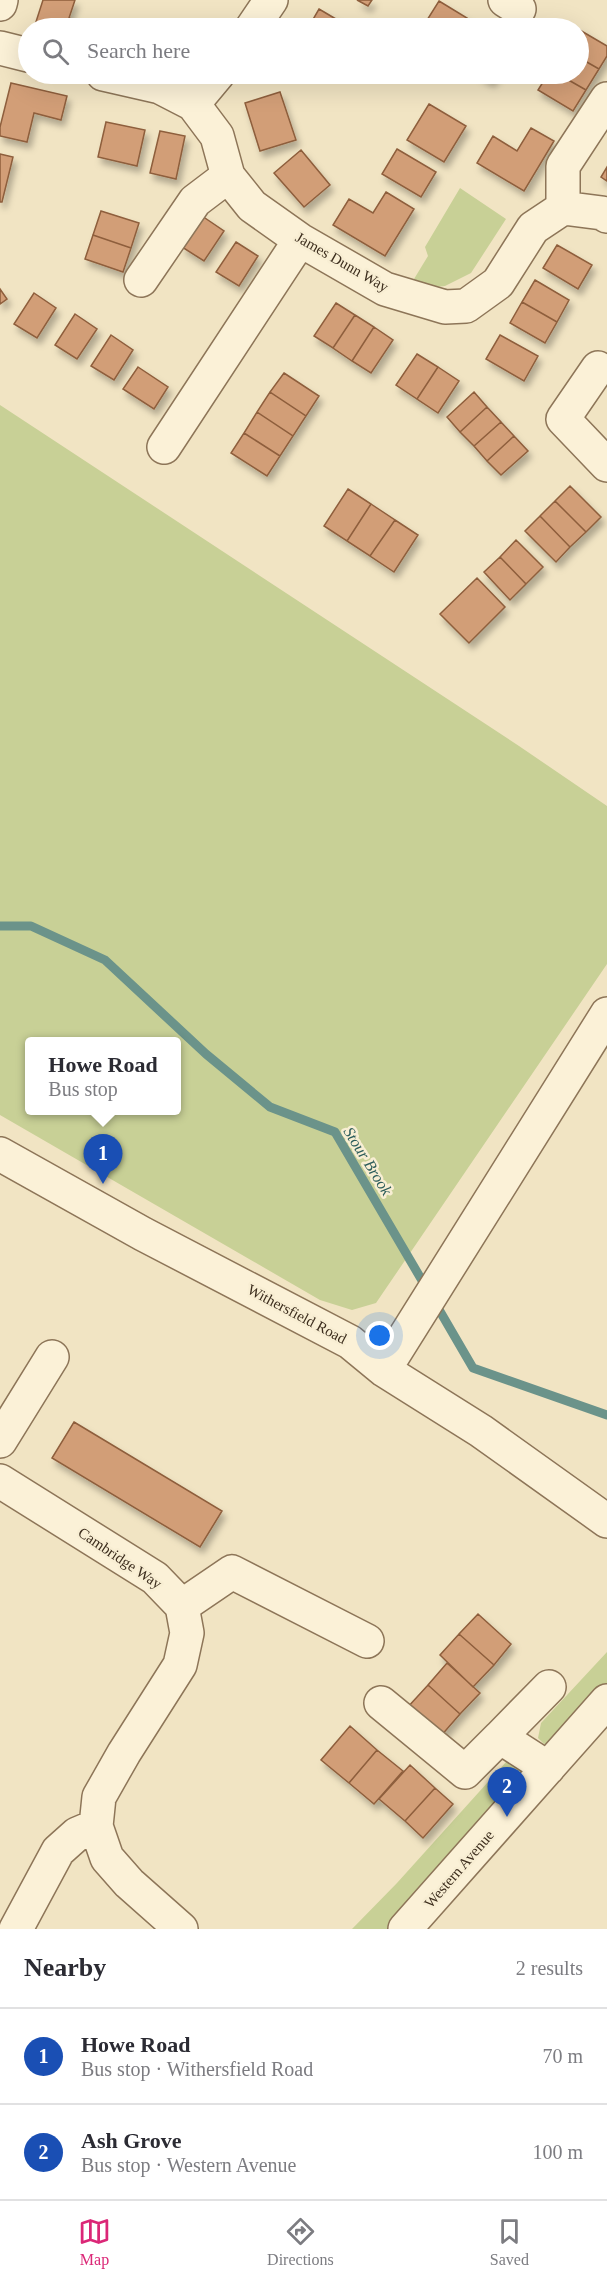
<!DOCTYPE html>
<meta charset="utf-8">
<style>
:root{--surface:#fff;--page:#f2f2f3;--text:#2b2b33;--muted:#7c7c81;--line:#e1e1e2;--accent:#db2777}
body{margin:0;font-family:"Times New Roman",serif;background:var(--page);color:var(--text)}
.you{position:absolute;left:380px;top:1336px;width:21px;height:21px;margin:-15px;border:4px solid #fff;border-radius:50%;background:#1a73e8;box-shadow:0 0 0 9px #1a73e833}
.badge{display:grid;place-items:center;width:39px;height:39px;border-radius:50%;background:var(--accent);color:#fff;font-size:20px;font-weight:700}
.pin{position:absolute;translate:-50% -50px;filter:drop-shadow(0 2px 3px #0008)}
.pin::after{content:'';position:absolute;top:32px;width:21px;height:18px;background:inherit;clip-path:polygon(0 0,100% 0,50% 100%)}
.popup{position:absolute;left:25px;top:1037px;width:156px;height:78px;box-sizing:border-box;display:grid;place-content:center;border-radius:6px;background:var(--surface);filter:drop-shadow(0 2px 4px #0005);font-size:20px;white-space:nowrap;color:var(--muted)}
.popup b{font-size:22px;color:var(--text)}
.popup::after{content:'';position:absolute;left:50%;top:100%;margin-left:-12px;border:12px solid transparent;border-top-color:var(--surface)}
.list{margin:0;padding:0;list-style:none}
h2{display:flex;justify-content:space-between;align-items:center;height:78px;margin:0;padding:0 24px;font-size:26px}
h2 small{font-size:20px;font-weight:400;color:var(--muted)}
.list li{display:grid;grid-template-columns:39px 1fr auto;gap:18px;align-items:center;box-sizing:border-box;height:96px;padding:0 24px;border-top:2px solid var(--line)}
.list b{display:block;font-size:22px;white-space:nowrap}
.list p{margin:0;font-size:20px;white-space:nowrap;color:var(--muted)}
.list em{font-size:20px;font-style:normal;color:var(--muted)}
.icon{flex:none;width:33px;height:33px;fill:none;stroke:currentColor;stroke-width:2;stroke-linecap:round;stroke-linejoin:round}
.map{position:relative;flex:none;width:607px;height:1929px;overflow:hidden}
.search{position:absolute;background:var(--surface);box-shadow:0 6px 24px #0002;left:18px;right:18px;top:18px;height:66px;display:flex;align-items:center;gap:15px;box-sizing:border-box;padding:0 21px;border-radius:33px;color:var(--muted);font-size:22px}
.sheet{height:270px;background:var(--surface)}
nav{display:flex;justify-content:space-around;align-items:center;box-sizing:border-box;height:84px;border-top:2px solid var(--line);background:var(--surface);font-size:16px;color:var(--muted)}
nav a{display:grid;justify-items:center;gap:3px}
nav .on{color:var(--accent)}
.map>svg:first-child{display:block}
.green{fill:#c8d096;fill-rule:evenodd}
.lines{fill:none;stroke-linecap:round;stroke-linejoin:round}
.stream{stroke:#6b938a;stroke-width:9}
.building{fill:#d29e77;stroke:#8e5e3c;stroke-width:1.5;filter:url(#shadow)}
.minor-casing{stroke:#8d7558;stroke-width:36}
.minor{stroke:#fbf1d7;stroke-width:33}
.labels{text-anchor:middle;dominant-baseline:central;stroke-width:5;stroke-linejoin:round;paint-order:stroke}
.street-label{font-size:15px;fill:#3c2d1d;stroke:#f8eed3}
.water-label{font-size:16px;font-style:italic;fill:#2c5c5a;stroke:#f8eed3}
</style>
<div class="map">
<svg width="607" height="1929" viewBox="0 0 607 1929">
<defs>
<filter id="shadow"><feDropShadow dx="3.5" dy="6" stdDeviation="3" flood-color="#0004"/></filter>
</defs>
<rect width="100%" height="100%" fill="#f1e4c3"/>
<path class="green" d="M460,188L506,219L471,273L445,286L427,288L414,279L428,256L425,247Z
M0,405L519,746L607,806V964L376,1303L352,1310L320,1300L0,1115ZM30,1042H176V1110H30Z
M607,1652V1690L561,1741L544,1744L538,1738L541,1723Z
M506,1762H519L524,1779L388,1929H352L397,1883Z"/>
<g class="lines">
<path class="stream" d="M0,926H31L105,960L206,1054L270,1107L335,1132L427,1289
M434,1301L473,1368L607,1415"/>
</g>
<path class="building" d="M43,0H75L69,18L96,27V28H34Z
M357,0H372L368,6Z
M439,1L467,18L461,28H422Z
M319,9L346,25L343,28H308Z
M191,19L194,28H163Z
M578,29L607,46V56L599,69L578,57Z
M578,57L599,69L586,90L558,74H578Z
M478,74H496L491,81Z
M548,74H558L586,90L573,111L538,90Z
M11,83L67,96L61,120L34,113L27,142L0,136V127Z
M280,92L296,140L260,151L245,103Z
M429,104L466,126L444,162L407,140Z
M106,122L145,130L137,166L98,157Z
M531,128L554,141L524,191L477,163L493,136L517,151Z
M160,131L185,136L176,179L150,173Z
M397,149L436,172L421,197L382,174Z
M301,150L330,185L304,207L274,173Z
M0,154L13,157L2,202H0Z
M607,167V181L601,177Z
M386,192L414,209L385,256L333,225L349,199L373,213Z
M101,211L139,223L131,248L93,235Z
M202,216L224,231L204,261L182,247Z
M93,235L131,248L123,272L85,259Z
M236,242L258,256L239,286L216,272Z
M557,245L592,265L578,289L543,268Z
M535,280L569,300L557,322L522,302Z
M0,289L7,299L0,304Z
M34,293L56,308L37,338L14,324Z
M522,302L557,322L545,343L510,323Z
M336,303L355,315L333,348L314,336Z
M75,314L97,329L77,359L55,345Z
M355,315L374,327L352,361L333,348Z
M374,327L393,340L371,373L352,361Z
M111,335L133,350L114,380L91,366Z
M500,335L538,356L524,381L486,359Z
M417,354L438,367L417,399L396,385Z
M138,367L168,387L154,409L123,389Z
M438,367L459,381L438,413L417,399Z
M284,373L319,396L306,416L270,392Z
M270,392L306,416L293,436L257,412Z
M474,392L487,407L460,432L447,417Z
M487,407L501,422L474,446L460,432Z
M257,412L293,436L280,456L244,433Z
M501,422L514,436L487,461L474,446Z
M244,433L280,456L267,476L231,453Z
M514,436L528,451L501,475L487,461Z
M570,486L601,517L586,532L555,501Z
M348,489L371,504L347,541L324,526Z
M555,501L586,532L570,547L540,516Z
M371,504L395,520L370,556L347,541Z
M540,516L570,547L556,562L525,531Z
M395,520L418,535L394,572L370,556Z
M516,540L543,567L526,584L500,557Z
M500,557L526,584L510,600L484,572Z
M477,578L505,607L469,643L440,614Z
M74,1422L222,1511L200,1547L52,1458Z
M478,1614L511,1644L494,1665L459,1634Z
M459,1634L494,1665L473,1687L440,1655Z
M447,1663L480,1693L460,1714L428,1685Z
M428,1685L460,1714L440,1737L407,1708Z
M350,1726L377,1750L349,1783L321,1760Z
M377,1750L403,1771L374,1804L349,1783Z
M410,1765L435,1788L405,1821L379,1799Z
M435,1788L453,1804L423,1838L405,1821Z"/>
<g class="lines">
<g class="minor-casing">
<path id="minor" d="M505,0L519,9
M0,4L1,0
M252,28L271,0
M0,48L28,55
M103,74L160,87L193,104L217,136L228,176L252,206L300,240L385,289L445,307L466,306L498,283L533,228L563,208L602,213L607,216
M193,104L218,74
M563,208V166L607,99
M141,280L195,201L228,176
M598,368L563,419L607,465
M164,447L300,240
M0,1154L143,1234L350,1342L384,1370L481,1431L607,1521
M384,1370L607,1014
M0,1441L52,1357
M0,1481L155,1578L182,1606L187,1633L180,1665L124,1753L99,1797L96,1826L107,1858L129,1883L181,1929
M182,1606L232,1572L367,1641
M381,1703L465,1772L500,1737L548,1768
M500,1737L549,1687
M16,1929L58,1851L77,1834L96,1826
M405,1929L607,1701"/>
</g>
<use href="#minor" class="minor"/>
</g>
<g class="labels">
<g class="street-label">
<text transform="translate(342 262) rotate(30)">James Dunn Way</text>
<text transform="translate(297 1314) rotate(28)">Withersfield Road</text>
<text transform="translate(120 1558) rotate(34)">Cambridge Way</text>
<text transform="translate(459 1869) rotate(-49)">Western Avenue</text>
</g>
<g class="water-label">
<text transform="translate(368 1161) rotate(58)">Stour Brook</text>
</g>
</g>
</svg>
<div class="you"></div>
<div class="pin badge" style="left:103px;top:1184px;background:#1a4fb4">1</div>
<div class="popup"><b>Howe Road</b>Bus stop</div>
<div class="pin badge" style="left:507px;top:1817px;background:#1a4fb4">2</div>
<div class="search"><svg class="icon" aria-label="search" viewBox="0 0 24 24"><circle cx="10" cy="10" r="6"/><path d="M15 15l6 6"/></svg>Search here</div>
</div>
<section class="sheet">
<h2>Nearby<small>2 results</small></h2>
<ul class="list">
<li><span class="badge" style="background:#1a4fb4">1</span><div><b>Howe Road</b><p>Bus stop · Withersfield Road</p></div><em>70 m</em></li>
<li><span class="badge" style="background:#1a4fb4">2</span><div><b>Ash Grove</b><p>Bus stop · Western Avenue</p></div><em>100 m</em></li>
</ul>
</section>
<nav>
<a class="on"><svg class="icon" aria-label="map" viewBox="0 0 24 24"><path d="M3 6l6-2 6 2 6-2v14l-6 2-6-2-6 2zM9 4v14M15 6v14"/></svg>Map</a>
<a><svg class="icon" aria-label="directions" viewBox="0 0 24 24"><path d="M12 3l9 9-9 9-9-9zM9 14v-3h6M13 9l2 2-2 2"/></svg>Directions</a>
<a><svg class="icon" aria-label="saved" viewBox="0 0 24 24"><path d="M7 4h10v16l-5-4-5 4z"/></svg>Saved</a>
</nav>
